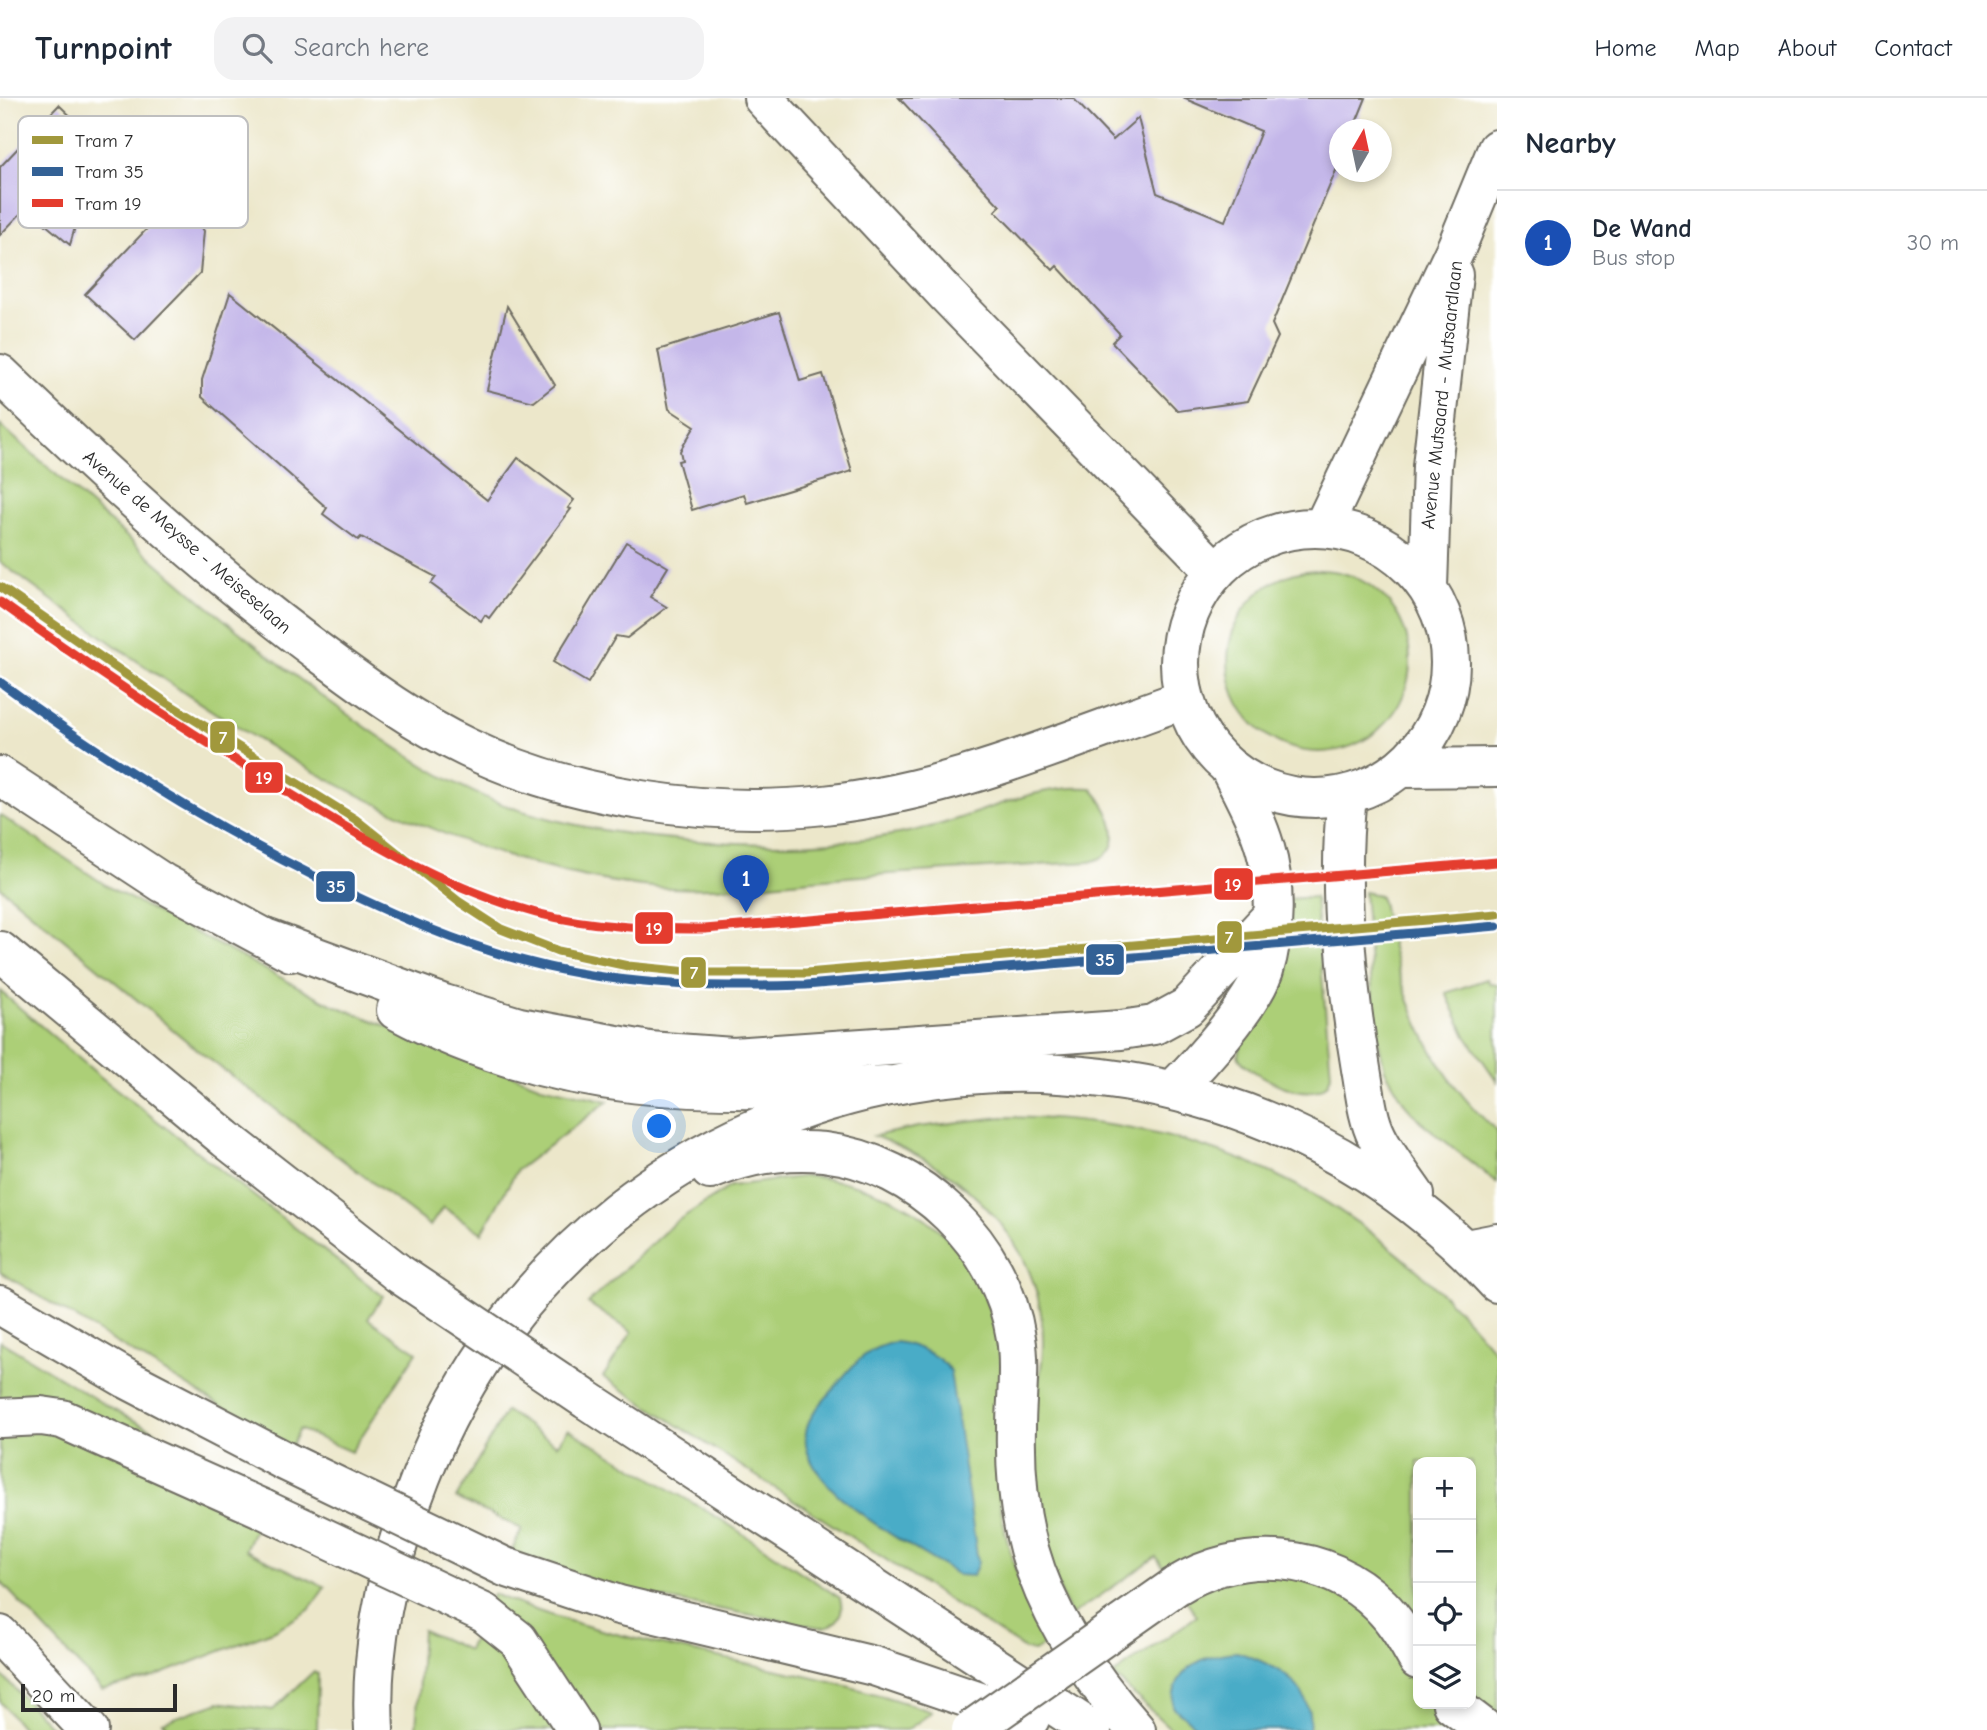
<!DOCTYPE html>
<meta charset="utf-8">
<style>
:root{--surface:#fff;--page:#f2f2f3;--text:#1f2937;--muted:#747a83;--line:#e0e1e3;--accent:#ea580c}
body{margin:0;font-family:"Comic Neue",sans-serif;background:var(--page);color:var(--text)}
.controls{position:absolute;right:21px;bottom:21px;display:grid;overflow:hidden;border-radius:14px;box-shadow:0 4px 10px #0003}
.controls button{width:63px;height:63px;display:grid;place-items:center;padding:0;border:0;border-bottom:2px solid var(--line);background:var(--surface);color:var(--text);font:35px sans-serif}
.compass{position:absolute;left:1329px;top:21px;width:63px;height:63px;border-radius:50%;background:var(--surface);box-shadow:0 4px 10px #0003;rotate:9deg}
.scale{position:absolute;left:21px;bottom:18px;width:156px;box-sizing:border-box;padding-left:7px;border:4px solid #2b2b2b;border-top:0;font-size:19px;line-height:24px;white-space:nowrap;color:#2b2b2b;-webkit-text-stroke:5px #fff;paint-order:stroke}
.you{position:absolute;left:660px;top:1029px;width:24px;height:24px;margin:-18px;border:5px solid #fff;border-radius:50%;background:#1a73e8;box-shadow:0 0 0 10px #1a73e833}
.badge{display:grid;place-items:center;width:46px;height:46px;border-radius:50%;background:var(--accent);color:#fff;font-size:23px;font-weight:700}
.pin{position:absolute;translate:-50% -58px;filter:drop-shadow(0 2px 4px #0008)}
.pin::after{content:'';position:absolute;top:37px;width:24px;height:21px;background:inherit;clip-path:polygon(0 0,100% 0,50% 100%)}
.list{margin:0;padding:0;list-style:none}
h2{display:flex;justify-content:space-between;align-items:center;height:91px;margin:0;padding:0 28px;font-size:30px}
h2 small{font-size:23px;font-weight:400;color:var(--muted)}
.list li{display:grid;grid-template-columns:46px 1fr auto;gap:21px;align-items:center;box-sizing:border-box;height:105px;padding:0 28px;border-top:2px solid var(--line)}
.list b{display:block;font-size:26px;white-space:nowrap}
.list p{margin:0;font-size:23px;white-space:nowrap;color:var(--muted)}
.list em{font-size:23px;font-style:normal;color:var(--muted)}
.icon{flex:none;width:38px;height:38px;fill:none;stroke:currentColor;stroke-width:2;stroke-linecap:round;stroke-linejoin:round}
.map{position:relative;flex:none;width:1497px;height:1632px;overflow:hidden}
header{display:flex;align-items:center;gap:42px;box-sizing:border-box;height:98px;padding:0 35px;background:var(--surface);border-bottom:2px solid var(--line)}
header strong{font-size:33px}
nav{display:flex;gap:38px;margin-inline-start:auto;font-size:24px}
.search{width:490px;height:63px;background:var(--page);display:flex;align-items:center;gap:18px;box-sizing:border-box;padding:0 24px;border-radius:21px;color:var(--muted);font-size:26px}
main{display:flex}
aside{flex:1;background:var(--surface)}
.map>svg:first-child{display:block}
.green{fill:#accf77;stroke:#6c7d51;stroke-width:2;fill-rule:evenodd}
.water{fill:#48acc7;stroke:#3a6c79;stroke-width:2}
.building{fill:#c4b7e9}
.lines{fill:none;stroke-linecap:round;stroke-linejoin:round}
.minor-casing{stroke:#6f6d63;stroke-width:42}
.major-casing{stroke:#6f6d63;stroke-width:42}
.highway-casing{stroke:#6f6d63;stroke-width:42}
.minor{stroke:#fff;stroke-width:38}
.major{stroke:#fff;stroke-width:38}
.highway{stroke:#fff;stroke-width:38}
.minor-bridge-casing{stroke:#6f6d63;stroke-width:42;stroke-linecap:butt}
.highway-bridge-casing{stroke:#6f6d63;stroke-width:42;stroke-linecap:butt}
.minor-bridge{stroke:#fff;stroke-width:38}
.highway-bridge{stroke:#fff;stroke-width:38}
.tram-1-casing{stroke:#fff;stroke-width:14}
.tram-2-casing{stroke:#fff;stroke-width:14}
.tram-3-casing{stroke:#fff;stroke-width:14}
.tram-1{stroke:#a1983c;stroke-width:9}
.tram-2{stroke:#336195;stroke-width:9}
.tram-3{stroke:#e43c2e;stroke-width:9}
.labels{text-anchor:middle;dominant-baseline:central;stroke-width:5;stroke-linejoin:round;paint-order:stroke}
.street-label{font-size:19px;fill:#2b2b2b;stroke:#fff}
.key{fill:#fff;stroke:#bfbfbf;stroke-width:2}
.key-label{font-size:19px;fill:#2b2b2b}
.line-badge{stroke:#fff;stroke-width:2.5}
.badge-label{font-size:19px;text-anchor:middle;font-weight:bold;fill:#fff}
</style>
<header>
<strong>Turnpoint</strong>
<div class="search"><svg class="icon" aria-label="search" viewBox="0 0 24 24"><circle cx="10" cy="10" r="6"/><path d="M15 15l6 6"/></svg>Search here</div>
<nav><a>Home</a><a>Map</a><a>About</a><a>Contact</a></nav>
</header>
<main>
<div class="map">
<svg width="1497" height="1632" viewBox="0 0 1497 1632">
<rect width="100%" height="100%" fill="#fff"/>
<filter id="ink" filterUnits="userSpaceOnUse"><feTurbulence type="fractalNoise" baseFrequency=".0143" numOctaves="2"/><feDisplacementMap in="SourceGraphic" scale="14" xChannelSelector="R" yChannelSelector="G"/><feConvolveMatrix kernelMatrix="1 2 1 2 8 2 1 2 1" color-interpolation-filters="sRGB"/></filter>
<filter id="wash" filterUnits="userSpaceOnUse"><feTurbulence type="fractalNoise" baseFrequency=".00686" numOctaves="4" result="noise"/><feDisplacementMap in="SourceGraphic" scale="28" xChannelSelector="R" yChannelSelector="G"/><feGaussianBlur stdDeviation="1.57" result="paint"/><feColorMatrix in="noise" values="0 0 0 0 0 0 0 0 0 0 0 0 0 0 0 0 0 1.4 0 .05"/><feComposite in="paint" operator="in"/></filter>
<g filter="url(#wash)">
<rect width="100%" height="100%" fill="#ece7ca"/>
<path class="green" d="M0,327C113,426 224,529 347,616C398,652 453,690 513,710C600,739 698,746 789,746C836,745 884,741 930,729C983,716 1034,686 1091,690C1112,712 1130,754 1090,764C1005,769 921,773 836,780C773,785 706,795 642,788C406,760 186,602 0,464Z
M1228 563a91 91 0 1 1 182 0a91 91 0 1 1-182 0Z
M0,717L110,790L331,906L541,988L608,1003L517,1072L482,1135L443,1109L430,1128L200,954L0,789Z
M1364,794L1379,797L1382,804C1398,891 1428,973 1497,1033V1085L1420,1023L1405,1006L1385,972L1375,928Z
M1315,799L1331,976C1324,1017 1245,975 1238,958C1242,932 1267,918 1275,893C1285,865 1284,830 1287,801Z
M1487,881L1489,885L1497,886V983L1466,938L1446,895Z
M0,893L102,980L383,1198L368,1221L417,1254L351,1354L299,1331L291,1348L270,1338L0,1174Z
M1002,1019C1207,1021 1359,1092 1492,1250L1497,1257V1632H1172L1113,1577L1197,1518L1156,1459L1071,1518C1058,1491 1038,1436 1035,1406C1032,1378 1031,1344 1034,1316C1036,1293 1043,1271 1043,1247C1045,1145 964,1071 874,1038L918,1029ZM1418,1364H1471V1606H1418Z
M807,1078C897,1088 970,1132 993,1225C996,1236 1002,1249 1002,1261C1002,1309 994,1356 1000,1404C1006,1452 1023,1497 1043,1540V1548L1035,1553L1026,1552L603,1279L632,1234L588,1205L674,1125L731,1088Z
M0,1243L110,1310L271,1394L245,1452L325,1489L309,1512L275,1532L154,1579L102,1592L0,1483Z
M506,1313L557,1347L568,1331L725,1424L840,1500C845,1518 836,1530 818,1529L642,1497L510,1457L522,1431L456,1400Z
M493,1496C635,1555 787,1562 932,1614L907,1632H416L422,1532L468,1552Z
M314,1573L318,1576L317,1632H171L163,1624L219,1604L273,1612Z
M0,1575L54,1632H24L0,1604Z"/>
<path class="water" d="M896,1244C914,1247 941,1257 950,1273L978,1464L973,1478L958,1477C916,1450 797,1392 806,1334C808,1318 821,1306 831,1294C850,1270 865,1249 896,1244Z
M1237,1554C1274,1566 1315,1586 1309,1632H1200L1173,1609C1171,1571 1204,1556 1237,1554Z"/>
<g id="blocks">
<path class="building" d="M899,0H1073L1113,42L1138,20L1157,95L1225,123L1261,33L1183,0H1366L1353,32H1340V63L1272,226L1278,239L1248,303L1178,313L1112,244L1120,236L1057,168L1053,172L995,113L1000,108Z
M59,7L105,51L79,77L85,93L70,147L26,110L0,137V69Z
M187,117L198,123L204,133L200,175L135,242L85,196L158,119Z
M230,195L487,402L518,360L574,402L568,410L571,411L489,520L485,517L481,523L431,486L436,479L361,439L358,442L323,416L327,410L202,299V282Z
M507,208L555,287L534,304L487,292Z
M779,214L800,283L823,276L852,373L747,405L744,396L692,412L678,363L682,362L680,353L695,328L669,311L658,252Z
M626,444L668,469L650,499L667,509L627,540L616,538L588,585L553,564Z"/>
</g>
</g>
<g filter="url(#ink)">
<use href="#blocks" fill-opacity="0" stroke="#6f6d63" stroke-width="2"/>
<g class="lines">
<g class="minor-casing">
<path id="minor" d="M763,0L947,197L1215,473
M0,276C102,374 206,471 320,555C367,590 415,625 468,650C572,700 708,720 824,707C949,694 1067,642 1185,601
M1323,429L1457,148L1497,51
M1180 565a135 135 0 1 1 270 0a135 135 0 1 1-270 0Z
M1428,489L1432,368L1453,177
M1403,670L1497,669
M1466,1151L1497,1145
M0,1320L41,1318L62,1321L263,1411
M1176,1488C1241,1448 1326,1453 1381,1508C1397,1524 1407,1543 1418,1562
M484,1515L518,1542L577,1632
M1452,1606L1486,1632"/>
</g>
<g class="major-casing">
<path id="major" d="M1347,698C1337,787 1346,882 1361,971C1365,993 1367,1019 1377,1039C1387,1059 1402,1078 1415,1097
M1173,992C1200,965 1252,908 1264,872C1275,837 1276,786 1265,750C1257,722 1243,697 1230,671
M710,1072C745,1058 785,1050 824,1054C918,1065 1002,1147 1016,1240C1021,1269 1016,1300 1016,1330C1015,1371 1018,1411 1029,1451C1048,1519 1090,1580 1136,1632
M374,1632C369,1546 390,1458 421,1379C595,936 1179,836 1497,1185"/>
</g>
<g class="highway-casing">
<path id="highway" d="M0,678L163,785L291,854
M268,841L444,906L519,929L649,953L733,959L1121,932L1154,927L1187,909L1271,819
M0,853L226,1041L398,1175
M396,912C557,999 710,996 886,987
M0,1207L127,1281L285,1363
M587,1302L1092,1632
M505,1469L619,1507L874,1568L1030,1621
M0,1537L89,1632"/>
</g>
<use href="#minor" class="minor"/>
<use href="#major" class="major"/>
<use href="#highway" class="highway"/>
<g class="minor-bridge-casing">
<path id="minor-bridge" d="M263,1411L484,1515
M971,1632L1176,1488"/>
</g>
<g class="highway-bridge-casing">
<path id="highway-bridge" d="M398,1175L587,1302
M285,1363L505,1469"/>
</g>
<use href="#minor-bridge" class="minor-bridge"/>
<use href="#highway-bridge" class="highway-bridge"/>
<g class="tram-1-casing">
<path id="tram-1" d="M0,489L164,603L355,721L458,803L501,831L558,853L628,868L699,875H806L1497,816"/>
</g>
<g class="tram-2-casing">
<path id="tram-2" d="M0,584C100,658 205,724 316,779C391,816 466,850 548,869C632,888 720,890 806,887L1497,828"/>
</g>
<g class="tram-3-casing">
<path id="tram-3" d="M0,504C91,570 184,631 279,689C361,739 443,790 536,815C591,829 649,831 705,831L1497,764"/>
</g>
<use href="#tram-1" class="tram-1"/>
<use href="#tram-2" class="tram-2"/>
<use href="#tram-3" class="tram-3"/>
</g>
</g>
<g class="labels">
<g class="street-label">
<text transform="translate(1442 297) rotate(-84)">Avenue Mutsaard - Mutsaardlaan</text>
<text transform="translate(187 444) rotate(41)">Avenue de Meysse - Meiseselaan</text>
</g>
</g>
<rect x="18" y="18" width="230" height="112" rx="10" class="key"/>
<rect x="32" y="38" width="31" height="8" fill="#a1983c"/>
<rect x="32" y="69" width="31" height="9" fill="#336195"/>
<rect x="32" y="101" width="31" height="8" fill="#e43c2e"/>
<g class="key-label">
<text x="75" y="49">Tram 7</text>
<text x="75" y="80">Tram 35</text>
<text x="75" y="112">Tram 19</text>
</g>
<g class="line-badge">
<rect x="209" y="622" width="27" height="34" rx="7" fill="#a1983c"/>
<rect x="244" y="663" width="40" height="33" rx="7" fill="#e43c2e"/>
<rect x="1213" y="769" width="41" height="34" rx="7" fill="#e43c2e"/>
<rect x="315" y="772" width="41" height="33" rx="7" fill="#336195"/>
<rect x="634" y="813" width="40" height="34" rx="7" fill="#e43c2e"/>
<rect x="1216" y="822" width="27" height="34" rx="7" fill="#a1983c"/>
<rect x="1085" y="845" width="40" height="33" rx="7" fill="#336195"/>
<rect x="680" y="858" width="27" height="33" rx="7" fill="#a1983c"/>
</g>
<g class="badge-label">
<text x="223" y="646">7</text>
<text x="264" y="686">19</text>
<text x="1233" y="793">19</text>
<text x="336" y="795">35</text>
<text x="654" y="837">19</text>
<text x="1229" y="846">7</text>
<text x="1105" y="868">35</text>
<text x="694" y="881">7</text>
</g>
</svg>
<div class="controls">
<button>+</button>
<button>−</button>
<button><svg class="icon" aria-label="locate" viewBox="0 0 24 24"><circle cx="12" cy="12" r="6"/><path d="M12 2v4M12 18v4M2 12h4M18 12h4"/></svg></button>
<button><svg class="icon" aria-label="layers" viewBox="0 0 24 24"><path d="M12 4l9 5-9 5-9-5zM3 14l9 5 9-5"/></svg></button>
</div>
<svg class="compass" viewBox="-18 -18 36 36"><path d="M0-13l5 13h-10z" fill="#e53935"/><path d="M0 13l5-13h-10z" fill="#747a83"/></svg>
<div class="scale">20 m</div>
<div class="you"></div>
<div class="pin badge" style="left:746px;top:815px;background:#1a4fb4">1</div>
</div>
<aside>
<h2>Nearby<small></small></h2>
<ul class="list">
<li><span class="badge" style="background:#1a4fb4">1</span><div><b>De Wand</b><p>Bus stop</p></div><em>30 m</em></li>
</ul>
</aside>
</main>
